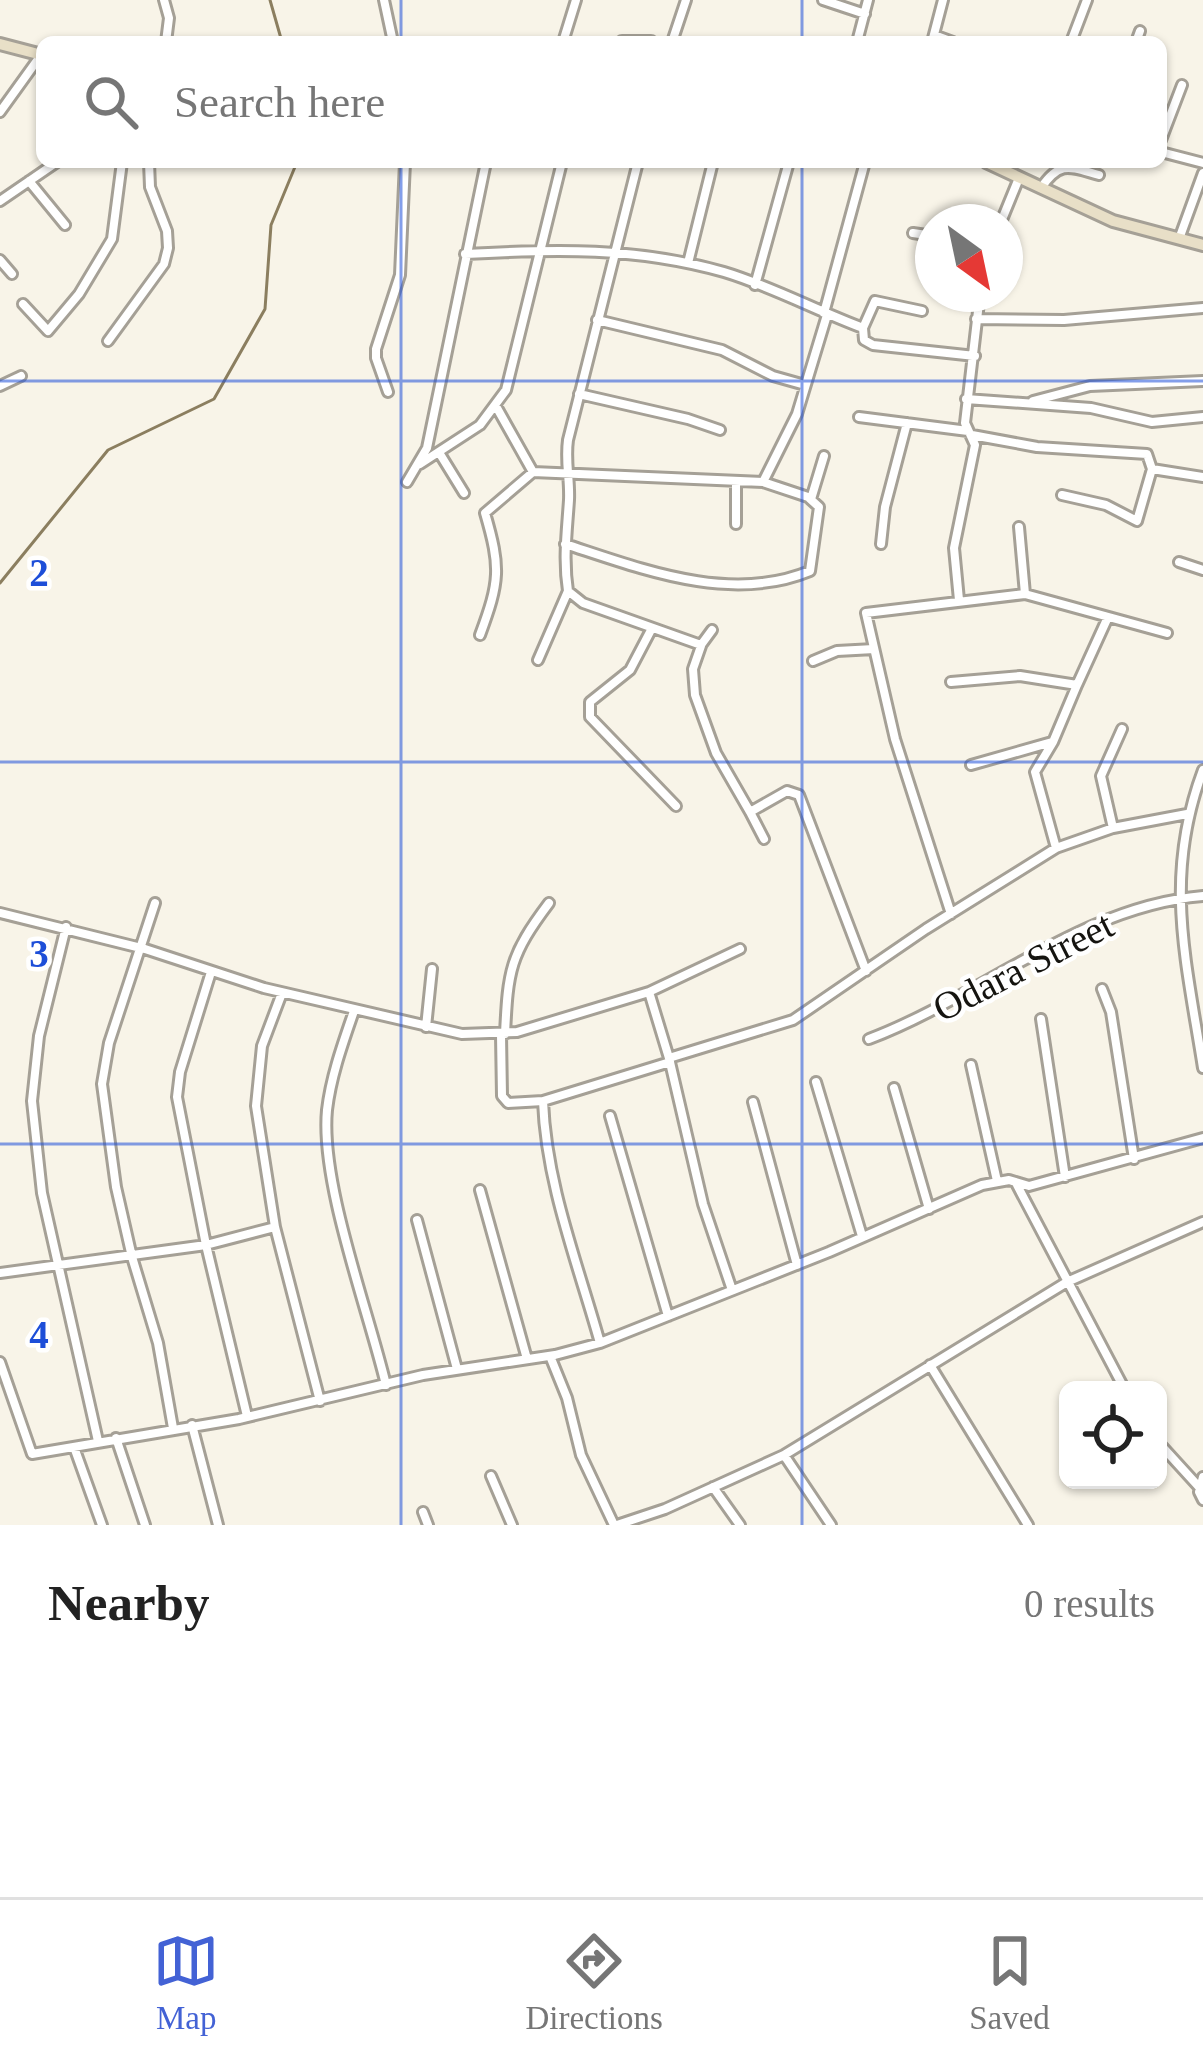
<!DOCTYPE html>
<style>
:root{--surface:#fff;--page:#f6f6f6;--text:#222;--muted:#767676;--line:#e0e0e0;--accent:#4362d5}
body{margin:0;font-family:Georgia,serif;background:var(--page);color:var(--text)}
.controls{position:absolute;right:36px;bottom:36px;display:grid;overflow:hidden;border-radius:18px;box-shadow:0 3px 9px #0004}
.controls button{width:108px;height:108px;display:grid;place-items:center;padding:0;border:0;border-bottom:3px solid var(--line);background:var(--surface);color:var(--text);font:60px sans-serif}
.compass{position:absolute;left:915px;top:204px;width:108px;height:108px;border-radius:50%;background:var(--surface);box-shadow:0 3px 9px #0004;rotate:147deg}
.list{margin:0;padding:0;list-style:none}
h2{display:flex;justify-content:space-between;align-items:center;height:156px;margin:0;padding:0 48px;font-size:51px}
h2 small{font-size:39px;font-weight:400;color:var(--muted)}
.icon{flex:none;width:66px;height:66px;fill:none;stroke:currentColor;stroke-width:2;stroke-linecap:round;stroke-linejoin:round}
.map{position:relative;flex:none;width:1203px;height:1525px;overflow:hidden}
.search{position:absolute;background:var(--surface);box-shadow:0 3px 9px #0004;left:36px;right:36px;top:36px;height:132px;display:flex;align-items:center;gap:30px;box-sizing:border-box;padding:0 42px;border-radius:18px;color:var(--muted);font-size:45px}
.sheet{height:372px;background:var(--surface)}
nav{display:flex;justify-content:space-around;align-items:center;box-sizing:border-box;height:168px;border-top:3px solid var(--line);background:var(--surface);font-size:33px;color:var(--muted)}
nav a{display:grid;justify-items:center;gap:6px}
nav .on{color:var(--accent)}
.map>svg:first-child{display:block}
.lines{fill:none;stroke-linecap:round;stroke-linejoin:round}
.stream{stroke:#8b7e5f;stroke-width:3}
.street-casing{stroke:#a5a096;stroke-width:14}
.secondary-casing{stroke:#a5a096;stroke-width:16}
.street{stroke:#fff;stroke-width:8}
.secondary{stroke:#e8dfc7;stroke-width:10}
.grid{fill:none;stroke:#1d4ed8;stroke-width:3;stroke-opacity:0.55}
.labels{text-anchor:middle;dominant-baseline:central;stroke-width:9;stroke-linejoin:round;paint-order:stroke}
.street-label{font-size:39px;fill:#151410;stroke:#fff}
.grid-label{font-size:39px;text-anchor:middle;font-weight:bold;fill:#1d4ed8;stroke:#fff;stroke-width:9;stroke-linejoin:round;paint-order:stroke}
</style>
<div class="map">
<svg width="1203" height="1525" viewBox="0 0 1203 1525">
<rect width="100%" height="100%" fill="#f8f4e8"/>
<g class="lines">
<path class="stream" d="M270,0L282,42
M0,583L108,450L214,399L265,309L271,225L297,162"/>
<g class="street-casing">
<path id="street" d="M164,0L169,18L166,42
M384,0L393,42
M823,0L865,14
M934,35L953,42
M563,42L576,0
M672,42L686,0
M857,42L868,0
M932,42L943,0
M1071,42L1087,0
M1136,42L1140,31
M0,112L41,55
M1161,140L1182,85
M1161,152L1203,163
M638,162L568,440C565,461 570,479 569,500C567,531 563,559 568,591L583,603L701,645L712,630
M29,181L65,225
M1041,188C1060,160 1070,167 1099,175
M0,201L57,162
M1001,222L1019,178
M913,233L933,236
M1179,239L1203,173
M465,254C555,249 636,247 724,272C771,286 817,311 863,328L864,340L873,345L975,356
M0,260L12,274
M688,263L713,162
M755,285L789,162
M23,304L48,331L79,294L112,239L122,162
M824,313L865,162
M976,319L1064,320L1203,308
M597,320L722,350L773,376L805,385
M863,328L875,301L922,311
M108,341L164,264L168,248L167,231L150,187L149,162
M0,386L21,376
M388,392L376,358V349L400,275L405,162
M579,394L688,419L720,430
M966,399L1091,408L1152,422L1203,417
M1033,401L1090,386L1203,381
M497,408L533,472L763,482L808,497L819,507L810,571C730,604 642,569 565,544
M859,417L968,431
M972,435L1037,447L1147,454L1152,469L1203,477
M440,454L464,493
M420,464L480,425L506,390L562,162
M407,482L427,448L486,162
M763,482L797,414L827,315
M1062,495L1106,505L1137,521L1152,469
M811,499L824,456
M736,524V483
M1019,527L1025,594
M881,544L885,507L907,423
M1179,562L1203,570
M959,600L954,548L975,445L965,423L980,294
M651,630L630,670L590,702V717L676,806
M480,635C500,581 501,568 485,513L533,472
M701,646L693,669L695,695L716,753L750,812L787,791L799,795L866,971
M538,660L568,591
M813,661L837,651L874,649
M951,682L1020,676L1077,685L1053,742L1035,772L1056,848
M1077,685L1108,617
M971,765L1052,742
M1203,770C1163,877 1186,959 1203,1068
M750,812L764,839
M1113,828L1101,776L1122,729
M155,903L109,1043L102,1084L116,1187L132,1257L158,1343L173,1428
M0,913L145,949L264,988L462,1034L517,1032L649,992L740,949
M951,914L895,739L866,613L1025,594L1167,633
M66,927L39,1036L32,1101L42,1193L98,1441
M211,972L180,1072L177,1097L206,1245L247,1416
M1102,989L1111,1012L1134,1159
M649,992L669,1058L703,1204L732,1290
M282,993L262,1046L256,1106L275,1227L320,1401
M354,1011C343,1043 331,1076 327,1110C320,1183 368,1309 386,1385
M1041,1019L1065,1177
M426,1027L432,969
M505,1034C508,970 510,955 549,903
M501,1035L502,1096L508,1103L543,1101L670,1062
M869,1039C980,997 1081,906 1203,896
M669,1058L793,1020L926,929L1056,848L1113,828L1187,814
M971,1065L997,1181
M816,1082L862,1236
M894,1088L929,1209
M543,1101C546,1184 578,1264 600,1343
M753,1102L797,1265
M610,1116L668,1316
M1017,1185L1125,1390
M480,1190L527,1359
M417,1220L457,1369
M0,1273L206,1245L275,1227
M550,1356L567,1398L581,1455L614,1525
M0,1362L32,1454L239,1419L423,1375L555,1355L600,1343L829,1252L982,1185L1009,1180L1029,1186L1203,1138
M930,1365L1028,1525
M192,1425L218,1525
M116,1438L145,1525
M1158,1442L1199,1487
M74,1447L102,1525
M784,1455L831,1525
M491,1476L512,1525
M1203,1477L1199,1492L1203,1500
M713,1487L740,1525
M423,1512L428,1525
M617,1525L665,1509L784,1455L1067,1282L1203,1222"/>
</g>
<g class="secondary-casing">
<path id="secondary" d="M622,42H651
M0,44L42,55
M986,162L1113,221L1203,245"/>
</g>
<use href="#street" class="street"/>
<use href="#secondary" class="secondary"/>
</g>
<path class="grid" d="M401,0V42M802,0V42M401,162V1525M802,162V1525M0,381H1203M0,762H1203M0,1144H1203"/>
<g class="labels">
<g class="street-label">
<text transform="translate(1023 966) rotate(-27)">Odara Street</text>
</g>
</g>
<g class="grid-label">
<text x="39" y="586">2</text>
<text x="39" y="967">3</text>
<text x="39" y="1348">4</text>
</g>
</svg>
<div class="controls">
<button><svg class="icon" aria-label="locate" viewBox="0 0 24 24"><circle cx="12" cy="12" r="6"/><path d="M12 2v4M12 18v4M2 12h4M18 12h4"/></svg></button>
</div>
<svg class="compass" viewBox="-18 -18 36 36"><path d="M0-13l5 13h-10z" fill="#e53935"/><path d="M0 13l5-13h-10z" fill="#767676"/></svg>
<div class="search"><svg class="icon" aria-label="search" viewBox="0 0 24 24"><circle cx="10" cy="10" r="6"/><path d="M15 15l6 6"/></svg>Search here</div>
</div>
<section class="sheet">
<h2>Nearby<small>0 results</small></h2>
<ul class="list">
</ul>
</section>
<nav>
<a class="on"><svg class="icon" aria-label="map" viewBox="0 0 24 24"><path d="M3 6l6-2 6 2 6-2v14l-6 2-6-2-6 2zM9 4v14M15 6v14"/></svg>Map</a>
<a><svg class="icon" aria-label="directions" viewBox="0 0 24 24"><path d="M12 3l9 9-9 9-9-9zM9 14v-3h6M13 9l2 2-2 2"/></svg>Directions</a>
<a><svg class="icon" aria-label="saved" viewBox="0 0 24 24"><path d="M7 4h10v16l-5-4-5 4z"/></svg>Saved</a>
</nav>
